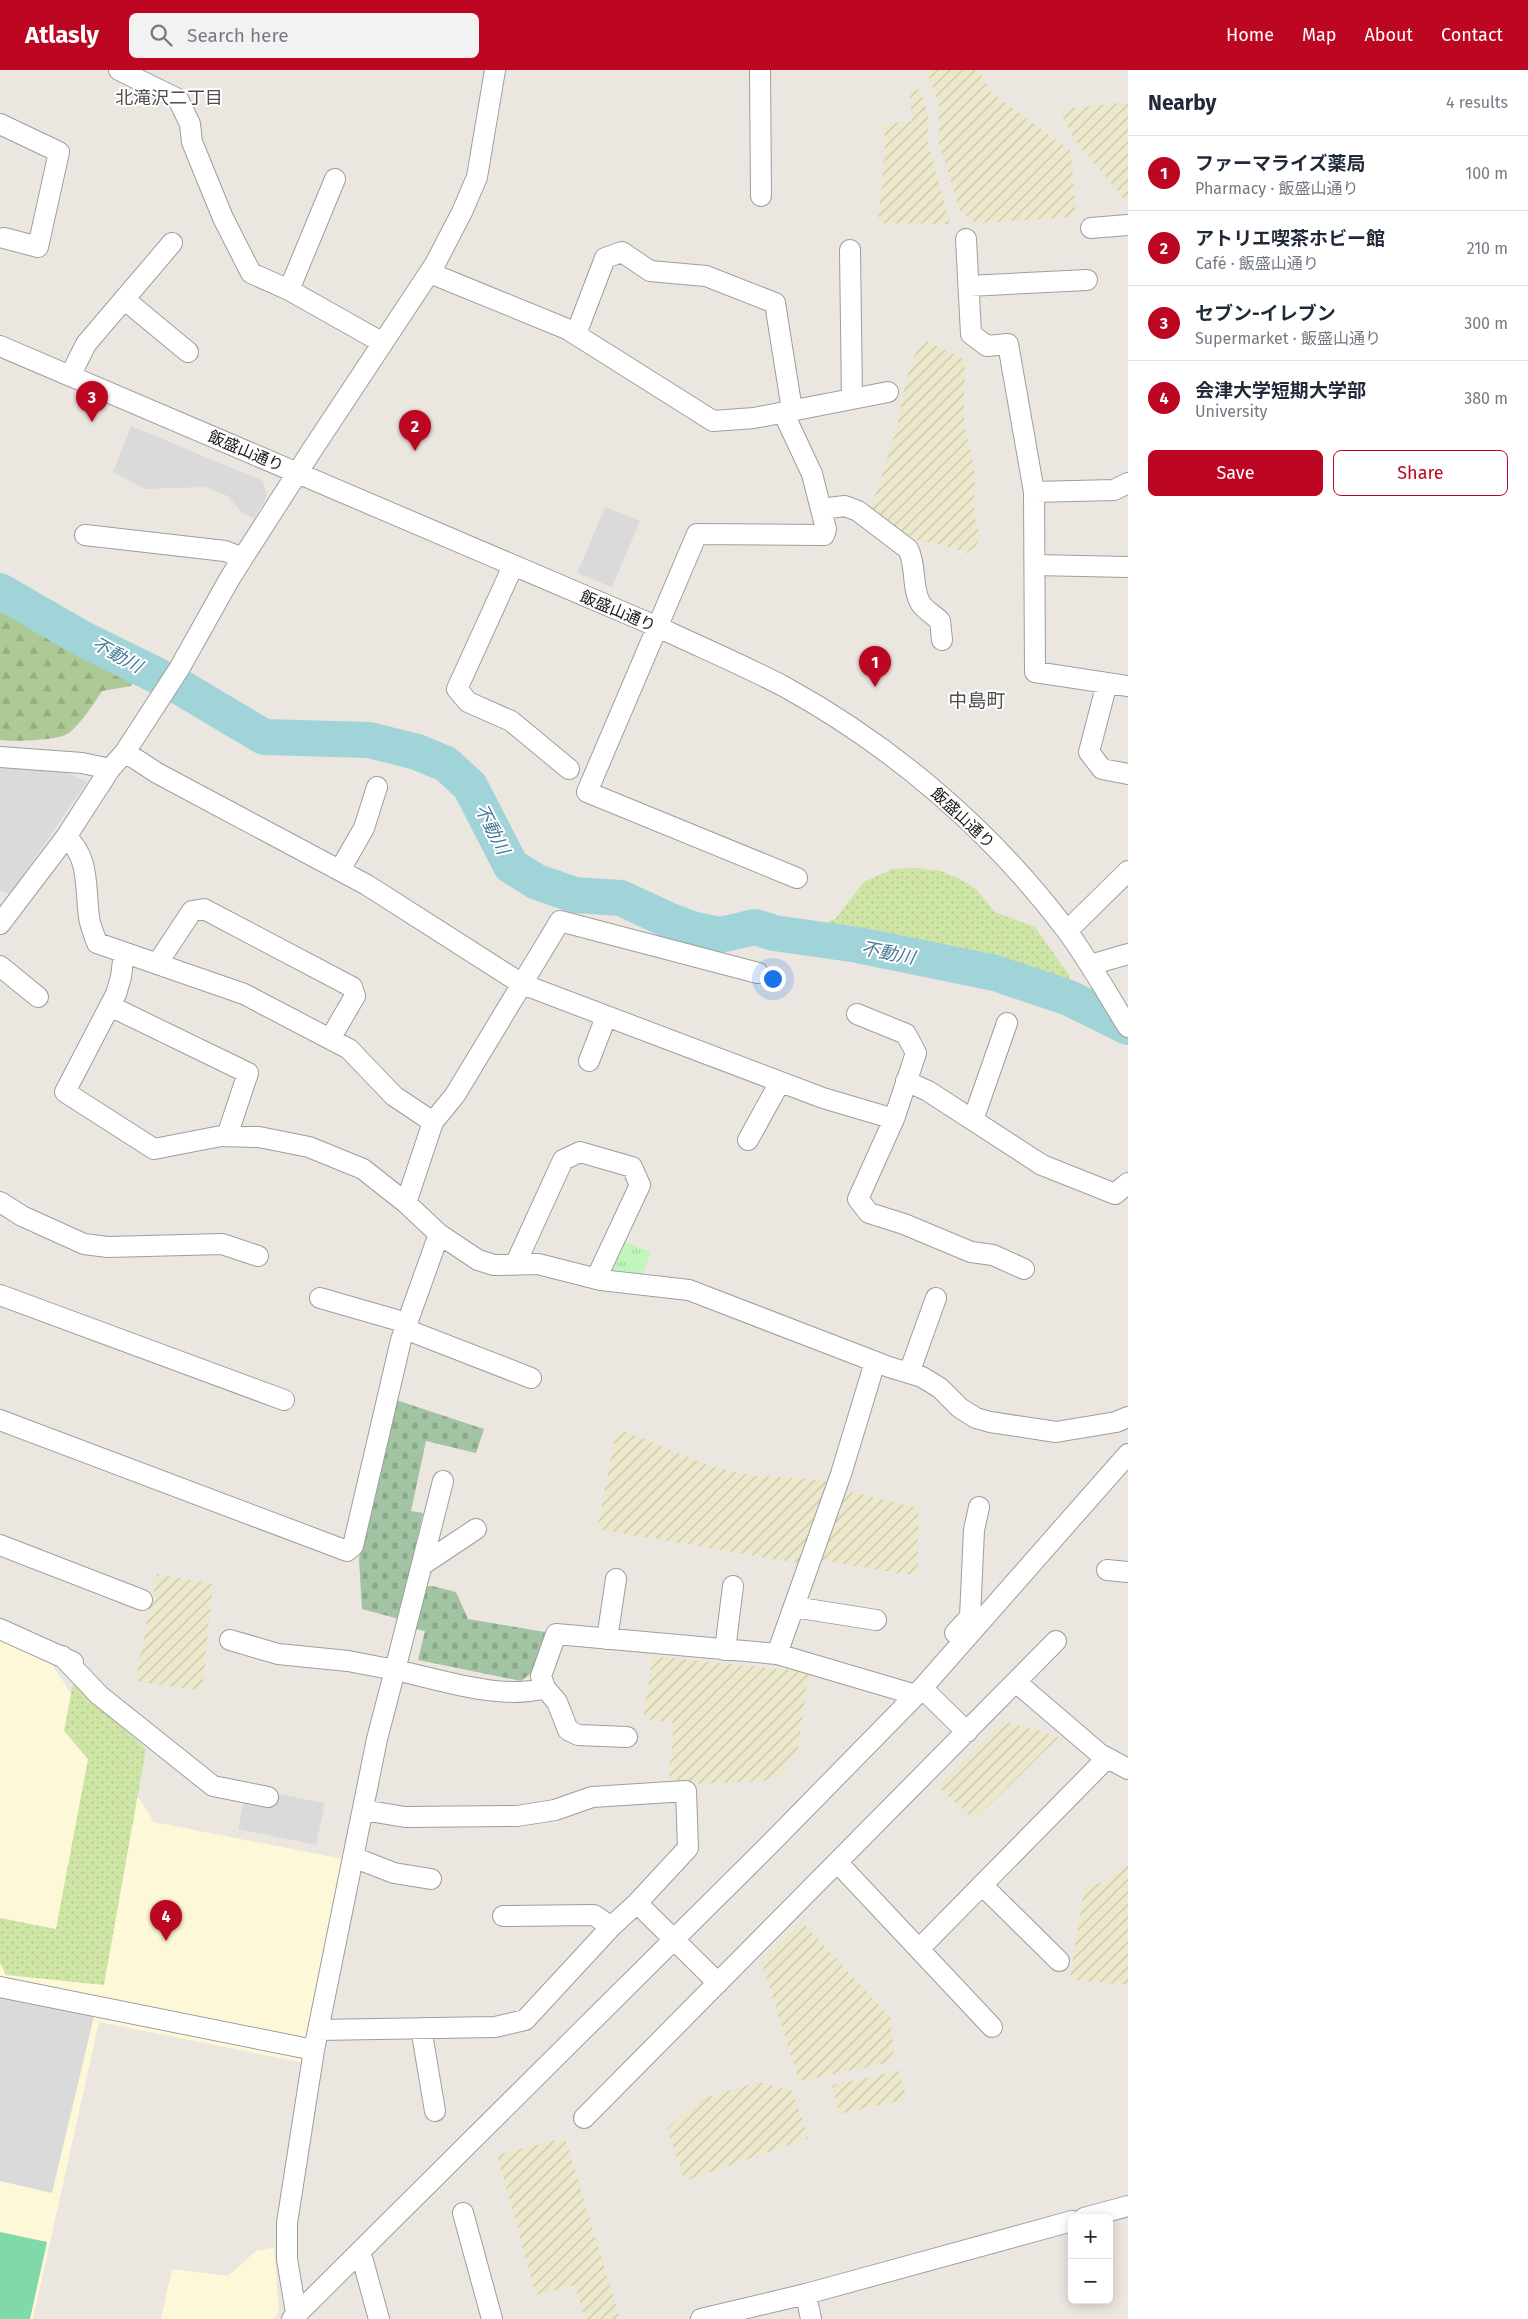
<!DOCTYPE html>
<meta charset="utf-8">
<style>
:root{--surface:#fff;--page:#f2f2f3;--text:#1f2937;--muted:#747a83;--line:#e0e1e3;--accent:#bd0722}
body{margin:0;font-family:"Fira Sans","Noto Sans JP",sans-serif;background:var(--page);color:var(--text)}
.controls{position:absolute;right:15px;bottom:15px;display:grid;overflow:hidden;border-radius:8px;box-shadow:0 2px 12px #0003}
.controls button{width:45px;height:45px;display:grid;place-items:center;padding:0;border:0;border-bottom:1px solid var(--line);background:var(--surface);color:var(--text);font:25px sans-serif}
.you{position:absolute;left:772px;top:908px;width:18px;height:18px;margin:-12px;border:4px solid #fff;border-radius:50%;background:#1a73e8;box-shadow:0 0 0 8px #1a73e833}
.badge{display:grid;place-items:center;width:32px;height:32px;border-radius:50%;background:var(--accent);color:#fff;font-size:16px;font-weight:700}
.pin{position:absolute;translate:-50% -41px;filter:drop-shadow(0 1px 2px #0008)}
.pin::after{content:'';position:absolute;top:26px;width:18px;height:15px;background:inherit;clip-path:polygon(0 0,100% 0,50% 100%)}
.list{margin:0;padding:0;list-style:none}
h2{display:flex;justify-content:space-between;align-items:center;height:65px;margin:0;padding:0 20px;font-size:21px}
h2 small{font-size:16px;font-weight:400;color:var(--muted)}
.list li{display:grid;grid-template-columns:32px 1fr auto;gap:15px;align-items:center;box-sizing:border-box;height:75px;padding:0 20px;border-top:1px solid var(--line)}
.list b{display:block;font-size:19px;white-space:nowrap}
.list p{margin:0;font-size:16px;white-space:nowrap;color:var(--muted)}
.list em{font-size:16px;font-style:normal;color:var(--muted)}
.actions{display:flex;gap:10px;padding:15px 20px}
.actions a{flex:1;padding:11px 0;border:1px solid var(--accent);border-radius:8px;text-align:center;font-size:18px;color:var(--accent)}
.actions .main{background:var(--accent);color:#fff}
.icon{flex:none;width:28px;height:28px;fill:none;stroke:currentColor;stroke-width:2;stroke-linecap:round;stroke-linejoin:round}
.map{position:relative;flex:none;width:1128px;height:2249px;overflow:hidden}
header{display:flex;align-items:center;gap:30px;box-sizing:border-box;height:70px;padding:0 25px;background:var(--accent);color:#fff}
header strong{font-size:24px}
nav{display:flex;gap:28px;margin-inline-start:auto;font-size:18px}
.search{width:350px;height:45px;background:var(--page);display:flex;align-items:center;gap:12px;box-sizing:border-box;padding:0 18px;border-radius:8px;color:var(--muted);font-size:19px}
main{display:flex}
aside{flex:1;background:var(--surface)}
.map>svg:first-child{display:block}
.education{fill:#fdf8d7}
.farmland{fill:url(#farmland-furrows)}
.grass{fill:url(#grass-dots)}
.forest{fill:url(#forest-firs)}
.cemetery{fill:url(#cemetery-stones)}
.park{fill:url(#park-tufts)}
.pitch{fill:#80d9a9}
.parking{fill:#dadada}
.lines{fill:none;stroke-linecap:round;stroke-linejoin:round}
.river{stroke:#a1d4d9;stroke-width:36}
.minor-casing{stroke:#9e9e9e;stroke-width:22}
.minor{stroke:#fff;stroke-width:20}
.labels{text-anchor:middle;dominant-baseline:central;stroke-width:4;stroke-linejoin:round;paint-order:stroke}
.street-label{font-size:16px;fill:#1a1a1a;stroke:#fff}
.neighbourhood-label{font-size:18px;fill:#4d4d4d;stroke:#fff}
.water-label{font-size:18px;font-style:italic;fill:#467a96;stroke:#fff}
.quarter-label{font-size:19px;fill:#4d4d4d;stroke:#fff}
</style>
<header>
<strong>Atlasly</strong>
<div class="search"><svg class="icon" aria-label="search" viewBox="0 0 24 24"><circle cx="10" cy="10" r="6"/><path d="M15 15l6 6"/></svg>Search here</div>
<nav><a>Home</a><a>Map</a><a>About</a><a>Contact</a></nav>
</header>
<main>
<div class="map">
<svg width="1128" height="2249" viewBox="0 0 1128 2249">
<defs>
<pattern id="farmland-furrows" width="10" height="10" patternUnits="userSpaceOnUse" patternTransform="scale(1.25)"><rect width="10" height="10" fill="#ebe8cb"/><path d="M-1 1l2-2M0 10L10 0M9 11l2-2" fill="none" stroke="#c9c6ae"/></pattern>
<pattern id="grass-dots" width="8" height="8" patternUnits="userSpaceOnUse" patternTransform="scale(1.25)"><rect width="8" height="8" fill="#cfe5a6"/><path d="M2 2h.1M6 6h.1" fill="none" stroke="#b1c48e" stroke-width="1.8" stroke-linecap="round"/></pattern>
<pattern id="forest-firs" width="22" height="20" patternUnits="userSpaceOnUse" patternTransform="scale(1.25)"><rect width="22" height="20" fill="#adca96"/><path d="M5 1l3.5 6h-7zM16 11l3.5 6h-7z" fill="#94ad81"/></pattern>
<pattern id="cemetery-stones" width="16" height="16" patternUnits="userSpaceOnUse" patternTransform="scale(1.25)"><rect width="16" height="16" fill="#a2c4a2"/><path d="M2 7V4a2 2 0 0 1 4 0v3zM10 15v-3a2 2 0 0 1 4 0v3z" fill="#8ba88b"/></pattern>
<pattern id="park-tufts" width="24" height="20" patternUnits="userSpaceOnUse" patternTransform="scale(1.25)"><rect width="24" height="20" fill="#c0f6bc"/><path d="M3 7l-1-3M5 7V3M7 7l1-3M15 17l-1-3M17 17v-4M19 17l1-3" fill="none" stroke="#a4d2a1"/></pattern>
</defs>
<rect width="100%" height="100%" fill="#ece6e0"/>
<path class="education" d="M0,1569L48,1588L154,1752L348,1790L305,1993L99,1952L33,2249H0Z
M274,2178L279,2242L273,2249H161L172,2199L228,2206L256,2181Z"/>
<path class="farmland" d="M926,0H973L980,2L991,22L1071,81L1076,147L975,153L959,139L939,72V34Z
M920,19L929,49L927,69L950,154L878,153L885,83L884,54L912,51L910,22Z
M1128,32V133L1074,69L1062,46L1066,39Z
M925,270L965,290L964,354L975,404L974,439L976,456L980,465L976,476L967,483L939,474L919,471L870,442L897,357L906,309L915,285Z
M617,1358L708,1395L749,1405L824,1410L832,1416L803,1494L597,1459Z
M845,1421L919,1438L917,1506L820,1490Z
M157,1504L213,1514L202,1621L135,1611Z
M653,1586L809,1602L798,1678L780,1704L766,1711L668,1715L674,1653L643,1649Z
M1008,1652L1059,1667L974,1750L939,1717L1000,1655Z
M1128,1795V1915L1070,1909L1084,1818L1100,1813Z
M802,1852L890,1947L894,1985L888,1993L799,2011L761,1890Z
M899,2001L907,2029L839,2044L832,2015Z
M758,2012L792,2021L809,2068L685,2111L667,2058L701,2029Z
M565,2068L620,2249H585L575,2215L536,2225L497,2085Z"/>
<path class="grass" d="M917,798L941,801L962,810L976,819L995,842L1035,857L1069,905L1070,914L1020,895L972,882L922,877L823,860L826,853L836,848L864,812L892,799Z
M73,1613L146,1679L104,1915L6,1905L0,1893V1848L56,1859L88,1689L64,1661Z"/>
<path class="forest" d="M0,530L131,601L134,610L131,616L102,621C95,632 76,661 65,665C55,670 11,672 0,670Z"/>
<path class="cemetery" d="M393,1329L484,1359L476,1383L426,1371L411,1441L423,1443L399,1549L362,1539L359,1489Z
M432,1516L456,1522L468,1549L545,1562L535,1600L521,1611L418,1590L425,1561L411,1558L421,1517Z"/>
<path class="park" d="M622,1171L651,1182L640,1210L605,1204Z"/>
<path class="pitch" d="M0,2162L47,2172L30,2249H0Z"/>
<path class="parking" d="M131,356L263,411L267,426L254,448L242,443L228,426L205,417L145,419L113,402Z
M605,437L640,451L612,517L577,503Z
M0,696L66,702L87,712L10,824L0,820Z
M247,1718L325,1733L316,1775L238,1759Z
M0,1927L94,1946L52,2123L0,2111Z"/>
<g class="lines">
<path class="river" d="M0,521L83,569L180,617L264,667L369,670L417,682L446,694L470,716L511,796L537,812L575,825L621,828L670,851L695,860L720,865L755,857L774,863L858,875L995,903L1069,928L1128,957"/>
<g class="minor-casing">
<path id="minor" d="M119,0L178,29L190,54L192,72L223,148L251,203L289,220L383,273
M760,0L761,126
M0,54L59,82L38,177L4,168
M1091,158L1128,155
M966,169L971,264L987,276L1008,274L1034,422
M850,180L852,329
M430,203L567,259L713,351L754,348L888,322
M969,216L1087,210
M289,220L335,109
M124,229L188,282
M576,264L605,188L622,182L650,201L706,206L775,233L792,340
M0,276L658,557C700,577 743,595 785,617C894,677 992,761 1067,861C1089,891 1108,925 1128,957
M70,306L86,274L172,173
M783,342L812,404L826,459L824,465L697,464L587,722L797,808
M1128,413L1114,420L1034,422L1035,602L1128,616
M821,439L845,436L858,441L908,479C917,496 911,518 921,534C925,540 934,545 940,551L942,570
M85,465L225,481L243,488
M1035,495L1128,497
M513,496L457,619L468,632L511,651L569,699
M1107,613L1089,682L1102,699L1128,704
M125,682L157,703L367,815L522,914L823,1028L894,1049
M0,687L82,693L110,699
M66,767C90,787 85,818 89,847C90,856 94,864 97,873L244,924L349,979L394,1026L433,1052
M340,800L364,758L377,717
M0,854L66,767L110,699L125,682L179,599L230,508L312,380L435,194L462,142L477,107L495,0
M1067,861L1128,801
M124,883L121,907L116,924L65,1022L154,1079L221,1066L259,1067L309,1077L363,1099L406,1133L439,1164L478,1190L494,1195L538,1194L601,1210L689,1220L889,1297L922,1307L940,1318L960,1338L976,1348L990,1352L1056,1362L1116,1352L1128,1347
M157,894L192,841L204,839L352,917L355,926L330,969
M1090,895L1128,884
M0,896L38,927
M110,936L248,1003L227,1066
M857,944L906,964L916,983L894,1049L858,1129L869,1143L904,1154L971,1182L993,1185L1024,1199
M589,991L606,947
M906,1011L928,1021L1042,1095L1115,1124L1128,1113
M973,1050L1007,953
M748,1070L780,1012
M0,1132L22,1146L84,1174L108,1177L222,1174L258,1186
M406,1133L433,1052L455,1025L560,851L758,903
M515,1195L563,1090L580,1082L632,1097L640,1115L596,1209
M0,1225L284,1330
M320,1228L407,1253
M405,1259L531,1308
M909,1303L936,1228
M0,1350L347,1481L353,1476L401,1270L439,1164
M443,1411L395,1600C439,1609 502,1631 545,1618
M0,1475L142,1530
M422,1495L476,1459
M1107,1500L1128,1502
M794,1537L876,1550
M0,1559L73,1592
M955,1563L970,1547L974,1460L979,1437
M607,1569L616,1509
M230,1570L278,1584L348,1591L395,1600L377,1669L314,1980L287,2153V2189L297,2249
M725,1580L733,1516
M777,1584L841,1404L875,1292
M62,1586L99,1625L213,1716L268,1727
M1016,1612L1100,1684L1128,1699
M922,1618L967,1662
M627,1667L578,1665L568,1660L557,1632L545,1618L541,1606L556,1564L777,1584L916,1625
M353,1787L394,1803L431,1809
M837,1792L992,1957
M982,1815L1059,1891
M637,1833L718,1913
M503,1846L594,1845L611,1857
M920,1878L1107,1688
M0,1917L314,1980
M421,1958L435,2041
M318,1960L495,1957L525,1950L611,1857L637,1833L688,1778L686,1721L592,1727L555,1740L517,1746L405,1747L363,1740
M584,2048L1056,1571
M463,2143L492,2249
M1084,2148L1128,2136
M363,2191L379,2249
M806,2224L811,2249
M292,2249L770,1774L916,1625L1128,1384
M701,2249L806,2224L1072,2151"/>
</g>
<use href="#minor" class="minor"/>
</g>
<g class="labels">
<g class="street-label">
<text transform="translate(246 381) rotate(23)">飯盛山通り</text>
<text transform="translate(618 541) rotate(23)">飯盛山通り</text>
<text transform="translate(963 748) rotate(43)">飯盛山通り</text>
</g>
<g class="neighbourhood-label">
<text x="169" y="28">北滝沢二丁目</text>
</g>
<g class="water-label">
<text transform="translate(117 585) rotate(29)">不動川</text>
<text transform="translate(492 759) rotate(63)">不動川</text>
<text transform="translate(888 883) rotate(11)">不動川</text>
</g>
<g class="quarter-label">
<text x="977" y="630">中島町</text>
</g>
</g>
</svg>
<div class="controls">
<button>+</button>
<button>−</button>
</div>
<div class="you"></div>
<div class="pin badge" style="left:875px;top:617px">1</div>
<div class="pin badge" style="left:415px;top:381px">2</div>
<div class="pin badge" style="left:92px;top:352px">3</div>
<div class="pin badge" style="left:166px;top:1871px">4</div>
</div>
<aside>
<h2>Nearby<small>4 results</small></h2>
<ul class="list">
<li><span class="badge">1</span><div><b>ファーマライズ薬局</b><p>Pharmacy · 飯盛山通り</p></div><em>100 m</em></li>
<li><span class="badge">2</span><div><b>アトリエ喫茶ホビー館</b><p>Café · 飯盛山通り</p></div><em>210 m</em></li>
<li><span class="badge">3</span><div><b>セブン-イレブン</b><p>Supermarket · 飯盛山通り</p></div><em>300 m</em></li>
<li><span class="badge">4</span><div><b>会津大学短期大学部</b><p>University</p></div><em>380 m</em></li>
</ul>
<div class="actions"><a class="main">Save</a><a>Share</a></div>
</aside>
</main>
